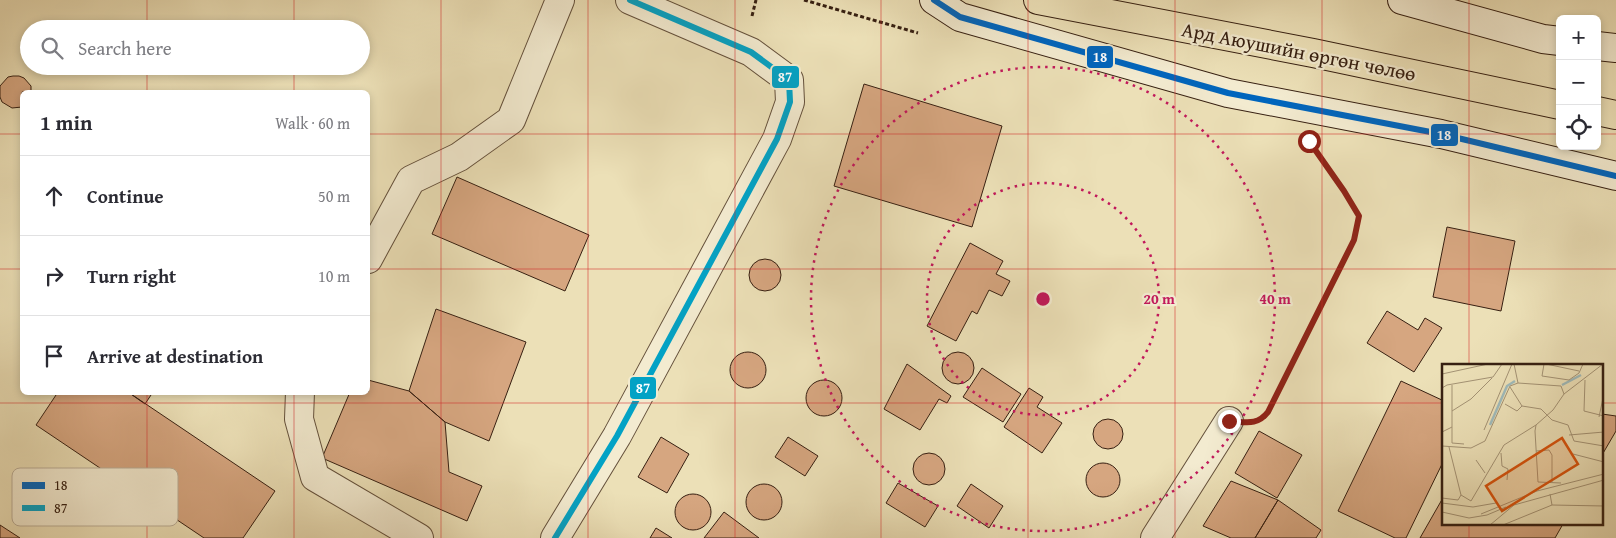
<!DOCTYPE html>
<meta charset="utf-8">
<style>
:root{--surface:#fff;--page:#f2f2f3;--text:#2b2b33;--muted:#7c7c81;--line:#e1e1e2}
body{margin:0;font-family:"Gentium Book Plus",serif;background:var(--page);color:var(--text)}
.controls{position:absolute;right:15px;top:15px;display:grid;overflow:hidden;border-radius:8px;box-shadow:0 2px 8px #0003}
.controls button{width:45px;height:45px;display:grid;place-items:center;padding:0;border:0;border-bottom:1px solid var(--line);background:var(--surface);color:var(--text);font:25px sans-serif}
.stop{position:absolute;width:15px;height:15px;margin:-11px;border:4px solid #8f2418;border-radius:50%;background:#fff}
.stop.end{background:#8f2418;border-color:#fff;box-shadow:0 1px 5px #0008}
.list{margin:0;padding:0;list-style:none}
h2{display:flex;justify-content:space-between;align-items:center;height:65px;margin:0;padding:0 20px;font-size:21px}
h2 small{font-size:16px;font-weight:400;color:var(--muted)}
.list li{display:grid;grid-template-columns:32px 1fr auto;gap:15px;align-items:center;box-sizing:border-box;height:80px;padding:0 20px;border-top:1px solid var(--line)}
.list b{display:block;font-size:19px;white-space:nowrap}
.list em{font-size:16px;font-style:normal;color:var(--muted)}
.icon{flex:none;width:28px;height:28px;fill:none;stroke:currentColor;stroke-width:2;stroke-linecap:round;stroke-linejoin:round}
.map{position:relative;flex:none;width:1616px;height:538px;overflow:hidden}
.search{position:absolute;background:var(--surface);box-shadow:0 2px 8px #0003;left:20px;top:20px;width:350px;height:55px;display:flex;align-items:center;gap:12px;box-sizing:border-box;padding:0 18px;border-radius:28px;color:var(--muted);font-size:19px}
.panel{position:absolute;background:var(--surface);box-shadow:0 2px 8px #0003;left:20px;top:90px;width:350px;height:305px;border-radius:8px}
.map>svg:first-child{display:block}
.building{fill:#d6a680;stroke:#372012}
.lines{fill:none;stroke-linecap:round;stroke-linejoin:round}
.minor-casing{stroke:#64503b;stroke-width:30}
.secondary-casing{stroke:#372012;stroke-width:30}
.primary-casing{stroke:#372012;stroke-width:30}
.path{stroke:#372012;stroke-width:3;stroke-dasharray:4 2.5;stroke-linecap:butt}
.minor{stroke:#f3ebd0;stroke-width:28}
.secondary{stroke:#f3ebd0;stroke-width:28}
.primary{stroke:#ece0b7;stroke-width:28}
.bus-1-casing{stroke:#f3ebd0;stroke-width:10}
.bus-2-casing{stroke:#f3ebd0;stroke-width:10}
.bus-1{stroke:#0065bd;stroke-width:6}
.bus-2{stroke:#03a2c5;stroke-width:6}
.route{stroke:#8f2418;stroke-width:6}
.grid{fill:none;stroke:#d62828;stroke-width:1;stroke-opacity:0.55}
.ring{fill:none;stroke:#c2185b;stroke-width:2.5;stroke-dasharray:2.5 5}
.labels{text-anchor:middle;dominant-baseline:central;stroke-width:4.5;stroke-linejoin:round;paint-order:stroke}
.street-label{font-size:20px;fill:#372012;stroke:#f3ebd0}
.inset-river{fill:none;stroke:#9fbaba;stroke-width:2.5}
.inset-road{fill:none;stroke:#a49375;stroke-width:1}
.view{fill:#d6530d;fill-opacity:0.15;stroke:#d6530d;stroke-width:2.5}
.inset-edge{fill:none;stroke:#372012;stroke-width:2.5}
.key{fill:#f3ebd0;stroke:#bbae97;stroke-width:1}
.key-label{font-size:14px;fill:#372012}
.centre{fill:#c2185b;stroke:#f3ebd0;stroke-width:2.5}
.ring-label{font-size:15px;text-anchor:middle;font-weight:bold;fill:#c2185b;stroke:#f3ebd0;stroke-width:4.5;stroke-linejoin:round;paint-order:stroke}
.line-badge{stroke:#f3ebd0;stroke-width:2}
.badge-label{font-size:14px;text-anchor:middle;font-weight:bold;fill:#fff}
</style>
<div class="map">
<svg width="1616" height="538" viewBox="0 0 1616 538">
<rect width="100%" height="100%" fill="#ece0b7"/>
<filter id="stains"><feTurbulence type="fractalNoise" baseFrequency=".004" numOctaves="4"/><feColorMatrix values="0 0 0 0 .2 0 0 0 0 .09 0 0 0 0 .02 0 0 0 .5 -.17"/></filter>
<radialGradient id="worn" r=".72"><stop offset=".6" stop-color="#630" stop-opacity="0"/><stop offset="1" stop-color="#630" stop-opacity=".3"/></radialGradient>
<path class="building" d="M13,76H19L24,78L31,86V92H22V107L12,108L2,102L0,97V86L8,77Z
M864,84L1002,126L972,227L834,186Z
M457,177L589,235L565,291L432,234Z
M1447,227L1515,241L1501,311L1433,297Z
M970,243L1003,261L996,274L1010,281L1002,296L989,290L977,314L972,311L956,341L927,326Z
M749 275a16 16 0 1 1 32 0a16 16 0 1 1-32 0Z
M436,309L526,342L489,441L445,422L409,391Z
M1387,311L1418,330L1425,318L1442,328L1414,372L1367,343Z
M730 370a18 18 0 1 1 36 0a18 18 0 1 1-36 0Z
M942 368a16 16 0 1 1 32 0a16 16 0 1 1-32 0Z
M907,364L951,396L947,403L939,399L920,430L884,409Z
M982,368L1021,394L1003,422L963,397Z
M806 398a18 18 0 1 1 36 0a18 18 0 1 1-36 0Z
M368,380L409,391L445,422L449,472L482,486L467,521L322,458L350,392H368Z
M1401,381L1444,401V460L1406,538H1395L1338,511Z
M1029,388L1043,397L1037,407L1062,423L1042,453L1004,427Z
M58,392H128L275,491L243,538H204L36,425Z
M128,392H153L145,404Z
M1602,414L1616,416V431L1602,455Z
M1093 434a15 15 0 1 1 30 0a15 15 0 1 1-30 0Z
M1259,431L1302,455L1277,498L1235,473Z
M661,437L689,454L667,493L638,477Z
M788,437L818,456L805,476L775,457Z
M913 469a16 16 0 1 1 32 0a16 16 0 1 1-32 0Z
M1086 480a17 17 0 1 1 34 0a17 17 0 1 1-34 0Z
M1231,481L1278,500L1255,538H1231L1203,526Z
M898,483L938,506L925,527L886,503Z
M971,484L1003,506L989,528L957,506Z
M746 502a18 18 0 1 1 36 0a18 18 0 1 1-36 0Z
M675 512a18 18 0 1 1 36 0a18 18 0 1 1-36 0Z
M1444,496V524H1563L1555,538H1420Z
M1278,500L1321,530L1316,538H1255Z
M724,512L759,538H704Z
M0,525L20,538H0Z
M656,528L672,538H650Z"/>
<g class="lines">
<g class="minor-casing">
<path id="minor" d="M368,259L411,180L459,157L511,120L560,0
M300,392L299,419L315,477L419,538
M555,538L617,436L777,139L790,102L789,80L751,52L630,0
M1155,538L1229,421"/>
</g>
<g class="secondary-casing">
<path id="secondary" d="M934,0L960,17L1228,93L1441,134L1616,176
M1402,0L1543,39L1560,41
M1597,46L1616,48"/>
</g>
<g class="primary-casing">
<path id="primary" d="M1038,0L1313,53L1560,105
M1597,111L1616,115"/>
</g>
<path class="path" d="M804,0L918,33
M752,16L756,0
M1264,418L1268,412L1354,240L1359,216L1344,191L1312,145"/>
<use href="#minor" class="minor"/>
<use href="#secondary" class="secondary"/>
<use href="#primary" class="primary"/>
<g class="bus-1-casing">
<path id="bus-1" d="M934,0L960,17L1228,93L1441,134L1616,176"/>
</g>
<g class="bus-2-casing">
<path id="bus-2" d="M555,538L617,436L777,139L790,102L789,80L751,52L630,0"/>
</g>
<use href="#bus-1" class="bus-1"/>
<use href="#bus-2" class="bus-2"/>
</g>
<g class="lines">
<path class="route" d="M1229,421C1246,422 1257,426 1268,412L1354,240L1359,216L1344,191L1309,141"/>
</g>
<path class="grid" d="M147,0V29M294,0V29M441,0V538M588,0V538M735,0V538M881,0V538M1028,0V538M1175,0V538M1322,0V538M1469,0V366M147,66V92M294,66V92M0,134H22M368,134H1560M1597,134H1616M0,269H22M368,269H1616M147,392V538M294,392V538M0,403H1444M1602,403H1616M1469,524V538"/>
<g class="ring">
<circle cx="1043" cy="299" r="116"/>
<circle cx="1043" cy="299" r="232"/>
</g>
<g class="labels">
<g class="street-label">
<text transform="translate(1299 51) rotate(11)">Ард Аюушийн өргөн чөлөө</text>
</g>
</g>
<g transform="translate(1442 364)">
<rect width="161" height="161" fill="#ece0b7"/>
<path class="inset-river" d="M120,21L139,11M48,61L65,22L73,17"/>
<path class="inset-road" d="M72,0L76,19M102,0L100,12L127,16L137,9L141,0M104,0L137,7M0,10L46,0M143,16L142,47L162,52M68,23L80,42M0,24L5,21L51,13L60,0M122,30L161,0M63,40L75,47L80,42L99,45L110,56L126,61L132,77L162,82M10,47L29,35L50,14M157,53L161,34M10,63V79L22,80M42,66L70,0M0,68L10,63V21M127,71L162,68M0,82L29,84L43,77L68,22L76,19L119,22L122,30L111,46L94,61L93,67L96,118L119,119M94,87L107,86L110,91V118M59,89L60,102L66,105L65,116M131,90L162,98M34,96L43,109M19,131L29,137L62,81L94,61M0,134L16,136L19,131L7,83M0,139L31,143L54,139M110,141L162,142M0,148L27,154L45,151L64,143M39,150L95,127L162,110M48,161L72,141L162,116M61,161L110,141L108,130"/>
<path class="view" d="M120,74L136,100L60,147L44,122Z"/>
<rect width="161" height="161" class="inset-edge"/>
</g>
<rect x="12" y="468" width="166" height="58" rx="8" class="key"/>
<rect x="22" y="482" width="23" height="7" fill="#0065bd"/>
<rect x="22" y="505" width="23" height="6" fill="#03a2c5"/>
<g class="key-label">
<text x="54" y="490">18</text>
<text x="54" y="513">87</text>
</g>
<circle cx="1043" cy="299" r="8" class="centre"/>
<g class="ring-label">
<text x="1159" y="304">20 m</text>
<text x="1275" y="304">40 m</text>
</g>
<g class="line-badge">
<rect x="1086" y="45" width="28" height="24" rx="5" fill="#0065bd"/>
<rect x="771" y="65" width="29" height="24" rx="5" fill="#03a2c5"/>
<rect x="1430" y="123" width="29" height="24" rx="5" fill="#0065bd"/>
<rect x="629" y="376" width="28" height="24" rx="5" fill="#03a2c5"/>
</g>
<g class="badge-label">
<text x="1100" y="62">18</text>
<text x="785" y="82">87</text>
<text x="1444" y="140">18</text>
<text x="643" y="393">87</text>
</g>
<rect width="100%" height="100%" filter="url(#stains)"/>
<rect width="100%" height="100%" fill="url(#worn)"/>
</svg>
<div class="controls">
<button>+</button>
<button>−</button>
<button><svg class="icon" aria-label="locate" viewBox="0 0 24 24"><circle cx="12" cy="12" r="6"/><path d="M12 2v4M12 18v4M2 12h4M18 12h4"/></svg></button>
</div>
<div class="stop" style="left:1309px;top:141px"></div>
<div class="stop end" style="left:1229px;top:421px"></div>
<div class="search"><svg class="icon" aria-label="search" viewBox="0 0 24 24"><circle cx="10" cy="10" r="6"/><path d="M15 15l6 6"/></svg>Search here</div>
<section class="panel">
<h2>1 min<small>Walk · 60 m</small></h2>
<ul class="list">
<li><svg class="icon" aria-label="ahead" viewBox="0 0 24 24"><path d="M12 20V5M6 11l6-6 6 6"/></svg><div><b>Continue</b></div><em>50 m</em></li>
<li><svg class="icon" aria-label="right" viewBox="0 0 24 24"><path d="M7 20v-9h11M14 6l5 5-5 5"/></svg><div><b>Turn right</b></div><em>10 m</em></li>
<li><svg class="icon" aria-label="arrive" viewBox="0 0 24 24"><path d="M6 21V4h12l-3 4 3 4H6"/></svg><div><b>Arrive at destination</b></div></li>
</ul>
</section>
</div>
